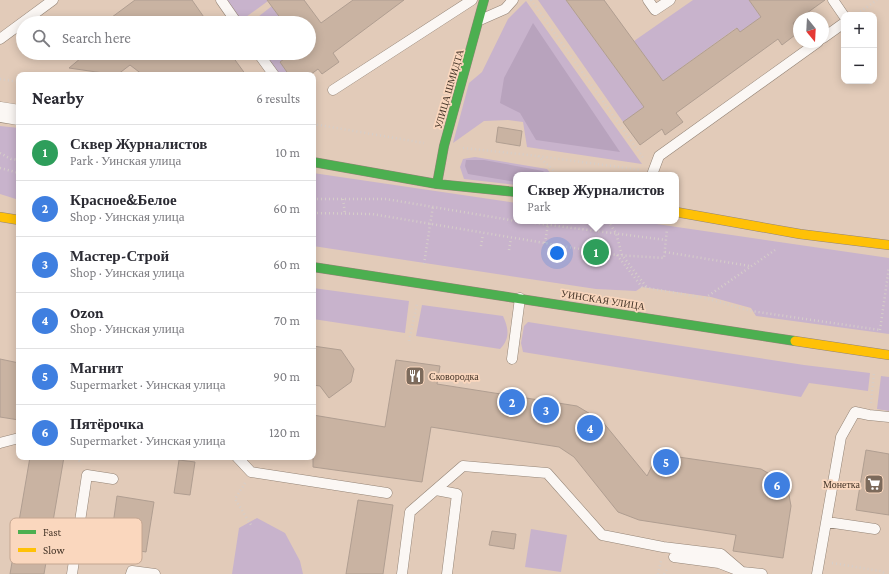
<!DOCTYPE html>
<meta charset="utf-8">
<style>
:root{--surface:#fff;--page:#f7f7f7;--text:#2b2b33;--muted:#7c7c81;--line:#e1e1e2;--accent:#7c6a5b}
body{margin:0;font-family:"Crimson Pro",serif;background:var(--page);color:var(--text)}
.controls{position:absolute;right:12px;top:12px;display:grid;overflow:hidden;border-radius:8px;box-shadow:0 2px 10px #0003}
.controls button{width:36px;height:36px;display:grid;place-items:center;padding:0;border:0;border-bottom:1px solid var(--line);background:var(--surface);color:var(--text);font:20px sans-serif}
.compass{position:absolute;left:793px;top:12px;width:36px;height:36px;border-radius:50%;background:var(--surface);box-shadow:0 2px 10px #0003;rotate:162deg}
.you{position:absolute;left:557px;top:253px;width:14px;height:14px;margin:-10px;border:3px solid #fff;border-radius:50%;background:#1a73e8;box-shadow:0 0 0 6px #1a73e833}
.badge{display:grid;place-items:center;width:26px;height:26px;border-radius:50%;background:var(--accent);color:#fff;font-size:13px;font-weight:700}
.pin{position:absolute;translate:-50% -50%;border:2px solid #fff;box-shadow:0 1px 4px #0006}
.popup{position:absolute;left:513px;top:172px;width:166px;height:52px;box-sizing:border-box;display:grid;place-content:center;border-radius:8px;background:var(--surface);filter:drop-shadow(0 1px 3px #0005);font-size:13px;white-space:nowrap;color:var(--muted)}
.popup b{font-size:15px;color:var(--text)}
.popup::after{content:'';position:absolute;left:50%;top:100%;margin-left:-8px;border:8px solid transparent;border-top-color:var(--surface)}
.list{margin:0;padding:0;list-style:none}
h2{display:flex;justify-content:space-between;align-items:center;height:52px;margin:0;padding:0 16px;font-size:17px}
h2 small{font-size:13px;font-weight:400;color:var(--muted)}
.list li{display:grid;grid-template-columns:26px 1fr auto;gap:12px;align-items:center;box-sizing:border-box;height:56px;padding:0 16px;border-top:1px solid var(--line)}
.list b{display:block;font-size:15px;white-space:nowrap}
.list p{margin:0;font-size:13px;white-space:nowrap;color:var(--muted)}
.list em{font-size:13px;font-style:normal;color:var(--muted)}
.icon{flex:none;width:22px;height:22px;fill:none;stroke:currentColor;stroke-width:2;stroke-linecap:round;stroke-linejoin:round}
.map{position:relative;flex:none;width:889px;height:574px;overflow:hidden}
.search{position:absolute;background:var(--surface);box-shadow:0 2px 10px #0003;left:16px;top:16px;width:300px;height:44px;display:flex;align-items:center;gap:10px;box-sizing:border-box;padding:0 14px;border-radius:22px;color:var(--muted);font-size:15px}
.panel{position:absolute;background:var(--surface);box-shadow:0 2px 10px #0003;left:16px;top:72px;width:300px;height:388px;border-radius:8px}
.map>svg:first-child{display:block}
.green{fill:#c8b3cc}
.forest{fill:#b8a3bd}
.building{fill:#c9b3a2;stroke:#b09e91}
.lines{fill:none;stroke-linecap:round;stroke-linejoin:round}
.lane-casing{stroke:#948476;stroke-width:11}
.street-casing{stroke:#948476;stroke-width:21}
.fast-casing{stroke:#948476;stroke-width:10}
.slow-casing{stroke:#948476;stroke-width:10}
.path{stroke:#d6cec9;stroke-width:2.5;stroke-dasharray:1 3;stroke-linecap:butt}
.lane{stroke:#fbf7f4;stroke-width:10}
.street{stroke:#fbf7f4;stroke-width:20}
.fast{stroke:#4caf50;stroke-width:9}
.slow{stroke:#ffc107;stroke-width:9}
.labels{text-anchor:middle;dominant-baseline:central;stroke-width:3.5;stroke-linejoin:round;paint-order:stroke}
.street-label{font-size:10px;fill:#453528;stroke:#fad7be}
.poi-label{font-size:10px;fill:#453528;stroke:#fad7be;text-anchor:start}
.key{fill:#fad7be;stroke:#c4a691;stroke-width:1}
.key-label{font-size:11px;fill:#453528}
</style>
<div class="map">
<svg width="889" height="574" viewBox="0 0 889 574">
<rect width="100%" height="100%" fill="#e2cbb9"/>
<path class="green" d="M224,0H267L268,1L239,22Z
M538,0H566L644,107L623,122Z
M693,0H749L761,17L740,32L736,28L682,67L665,84L634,41Z
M526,1L642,164L527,147L523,122L508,120L484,121L453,143L469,83L482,72L508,19Z
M272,6L284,23H250Z
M262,53H292L280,62L289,75H279Z
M0,126L19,128V200L0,194Z
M475,157L547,169L552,175H516V185L464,179L460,167L463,159Z
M313,173L516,203V221H636L889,258V334L756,316L751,308L711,297L642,287L636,291L596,289L313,246Z
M313,288L409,301L405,333L313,319Z
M422,305L503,316C509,329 510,339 500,349L416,336Z
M528,322L804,365L870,373L868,391L809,383L801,397L523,352L521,343L524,326Z
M881,376L889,377V411L877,409Z
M257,518L285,533L300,561L303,574H232L239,528Z
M531,529L567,535L561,572L525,567Z"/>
<path class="forest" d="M533,23L620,152L536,140L520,113L500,103L504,78Z
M466,160H484L543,171L547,175H516V182L468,174L465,166Z"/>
<path class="building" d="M135,0H192L208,23H104Z
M267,0H304L321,23L353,0H404L333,53L339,62L322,74L318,69L310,75H289L280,62L292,53H309V23H284Z
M566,0H604L663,81L737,28L740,32L761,17L749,0H825L793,23L799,32L782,45L778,39L676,113L683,122L665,135L662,129L640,145L623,122L644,107Z
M87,53H230L246,75H143L130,65L117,75L69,68Z
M498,127L522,131L520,146L496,142Z
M313,346L341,350L354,369L351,382L329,398L320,386L313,385Z
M0,359L19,363V420L0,417Z
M396,360L440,366L437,384L577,406L602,421L647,476L658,454L761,469L787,484L791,506L783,558L733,551L736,535L639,520L618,512L574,457L559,447L431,427L422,482L313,467V415L385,427Z
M866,450L889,454V515L856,510Z
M30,457H64L44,574H10Z
M179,460L195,462L190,495L174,493Z
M117,496L154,502L146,552L110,546Z
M358,500L393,505L383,574H346Z
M492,531L516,534L514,549L489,545Z"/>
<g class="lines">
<g class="lane-casing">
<path id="lane" d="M221,0L237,23
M648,0L655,10L670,0
M833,0L844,16
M480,20L505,9L513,0
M823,38L844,23
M0,39L53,0
M258,53L274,75
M333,90L472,0
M654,175L653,172L659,156L818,42
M512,359L520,298
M0,443L19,438
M237,457L251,472L387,493
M436,490L457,494L447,574
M827,522L875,529
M674,557L719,563L742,572L762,574
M72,574L87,475L113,479
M131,574L132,571L155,574
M402,574L410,512L463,466L547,473L602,535L663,547L721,554L742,572
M817,574L841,437L855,412L869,415L889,417"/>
</g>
<g class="street-casing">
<path id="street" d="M0,112L19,115"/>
</g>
<g class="fast-casing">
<path id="fast" d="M313,162L437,184L516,192
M437,184L444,146L484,0
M313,267L795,341"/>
</g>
<g class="slow-casing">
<path id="slow" d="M676,212L800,234L889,245
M0,217L19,220
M795,341L889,355"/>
</g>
<path class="path" d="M531,0L644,159
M857,14L877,0
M0,79L19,82
M313,124L424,143
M463,148L538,156L641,170
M0,153L11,159L19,160
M538,156L558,175
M0,168L19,173
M313,199H386L516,221
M343,199L345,214
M313,213L372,214L616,255L664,258L667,229
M519,221L666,240
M608,221L616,233L622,255L648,289
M545,243L548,224
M481,246L483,234
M509,250L511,238
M665,252L750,266
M617,255L642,287L705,298L751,311L880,330
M424,264L433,206
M705,298L775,250
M880,330L889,267
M409,341L417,304
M871,403L874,373
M77,457L81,464
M245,483L235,499L251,525
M832,563L880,571L886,574
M658,574L661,561
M664,574L668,568"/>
<use href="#lane" class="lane"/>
<use href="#street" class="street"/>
<use href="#fast" class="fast"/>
<use href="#slow" class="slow"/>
</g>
<defs>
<g id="restaurant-square" transform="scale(1)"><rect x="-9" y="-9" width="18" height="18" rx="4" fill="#7c6a5b" stroke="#fad7be"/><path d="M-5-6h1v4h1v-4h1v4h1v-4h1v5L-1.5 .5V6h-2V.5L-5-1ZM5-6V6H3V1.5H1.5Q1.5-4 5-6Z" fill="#fff"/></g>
<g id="supermarket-square" transform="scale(1)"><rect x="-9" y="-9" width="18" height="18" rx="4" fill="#7c6a5b" stroke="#fad7be"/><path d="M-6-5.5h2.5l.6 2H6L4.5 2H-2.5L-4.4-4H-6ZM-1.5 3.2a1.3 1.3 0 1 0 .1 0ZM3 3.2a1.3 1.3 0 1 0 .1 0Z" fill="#fff"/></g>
</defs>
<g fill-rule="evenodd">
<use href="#restaurant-square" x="415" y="376"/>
<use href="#supermarket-square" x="874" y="484"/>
</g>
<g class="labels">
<g class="street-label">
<text transform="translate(449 89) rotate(-74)">УЛИЦА ШМИДТА</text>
<text transform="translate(603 300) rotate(9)">УИНСКАЯ УЛИЦА</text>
</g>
<g class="poi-label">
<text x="429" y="376">Сковородка</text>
<text x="860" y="484" text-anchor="end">Монетка</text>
</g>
</g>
<rect x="10" y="518" width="132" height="46" rx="6" class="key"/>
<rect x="18" y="530" width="18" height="4" fill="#4caf50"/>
<rect x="18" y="548" width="18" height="4" fill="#ffc107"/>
<g class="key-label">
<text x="43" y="536">Fast</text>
<text x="43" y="554">Slow</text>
</g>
</svg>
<div class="controls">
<button>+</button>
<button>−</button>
</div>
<svg class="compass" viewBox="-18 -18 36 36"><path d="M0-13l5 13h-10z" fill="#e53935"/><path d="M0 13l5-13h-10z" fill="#7c7c81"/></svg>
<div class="you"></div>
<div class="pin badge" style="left:596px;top:252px;background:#2e9e5b">1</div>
<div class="popup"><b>Сквер Журналистов</b>Park</div>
<div class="pin badge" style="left:512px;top:402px;background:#3f7fe0">2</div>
<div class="pin badge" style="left:546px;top:410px;background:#3f7fe0">3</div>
<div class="pin badge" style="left:590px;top:428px;background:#3f7fe0">4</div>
<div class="pin badge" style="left:666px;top:462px;background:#3f7fe0">5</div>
<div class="pin badge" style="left:777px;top:485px;background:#3f7fe0">6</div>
<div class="search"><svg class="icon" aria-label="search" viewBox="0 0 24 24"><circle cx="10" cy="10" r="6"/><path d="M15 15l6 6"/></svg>Search here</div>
<section class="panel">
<h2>Nearby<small>6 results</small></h2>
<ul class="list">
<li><span class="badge" style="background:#2e9e5b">1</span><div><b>Сквер Журналистов</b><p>Park · Уинская улица</p></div><em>10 m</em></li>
<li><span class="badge" style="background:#3f7fe0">2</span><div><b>Красное&amp;Белое</b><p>Shop · Уинская улица</p></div><em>60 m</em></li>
<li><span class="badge" style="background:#3f7fe0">3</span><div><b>Мастер-Строй</b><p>Shop · Уинская улица</p></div><em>60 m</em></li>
<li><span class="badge" style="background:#3f7fe0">4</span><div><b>Ozon</b><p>Shop · Уинская улица</p></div><em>70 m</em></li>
<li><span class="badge" style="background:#3f7fe0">5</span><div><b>Магнит</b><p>Supermarket · Уинская улица</p></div><em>90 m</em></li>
<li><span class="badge" style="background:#3f7fe0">6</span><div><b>Пятёрочка</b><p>Supermarket · Уинская улица</p></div><em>120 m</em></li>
</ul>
</section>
</div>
